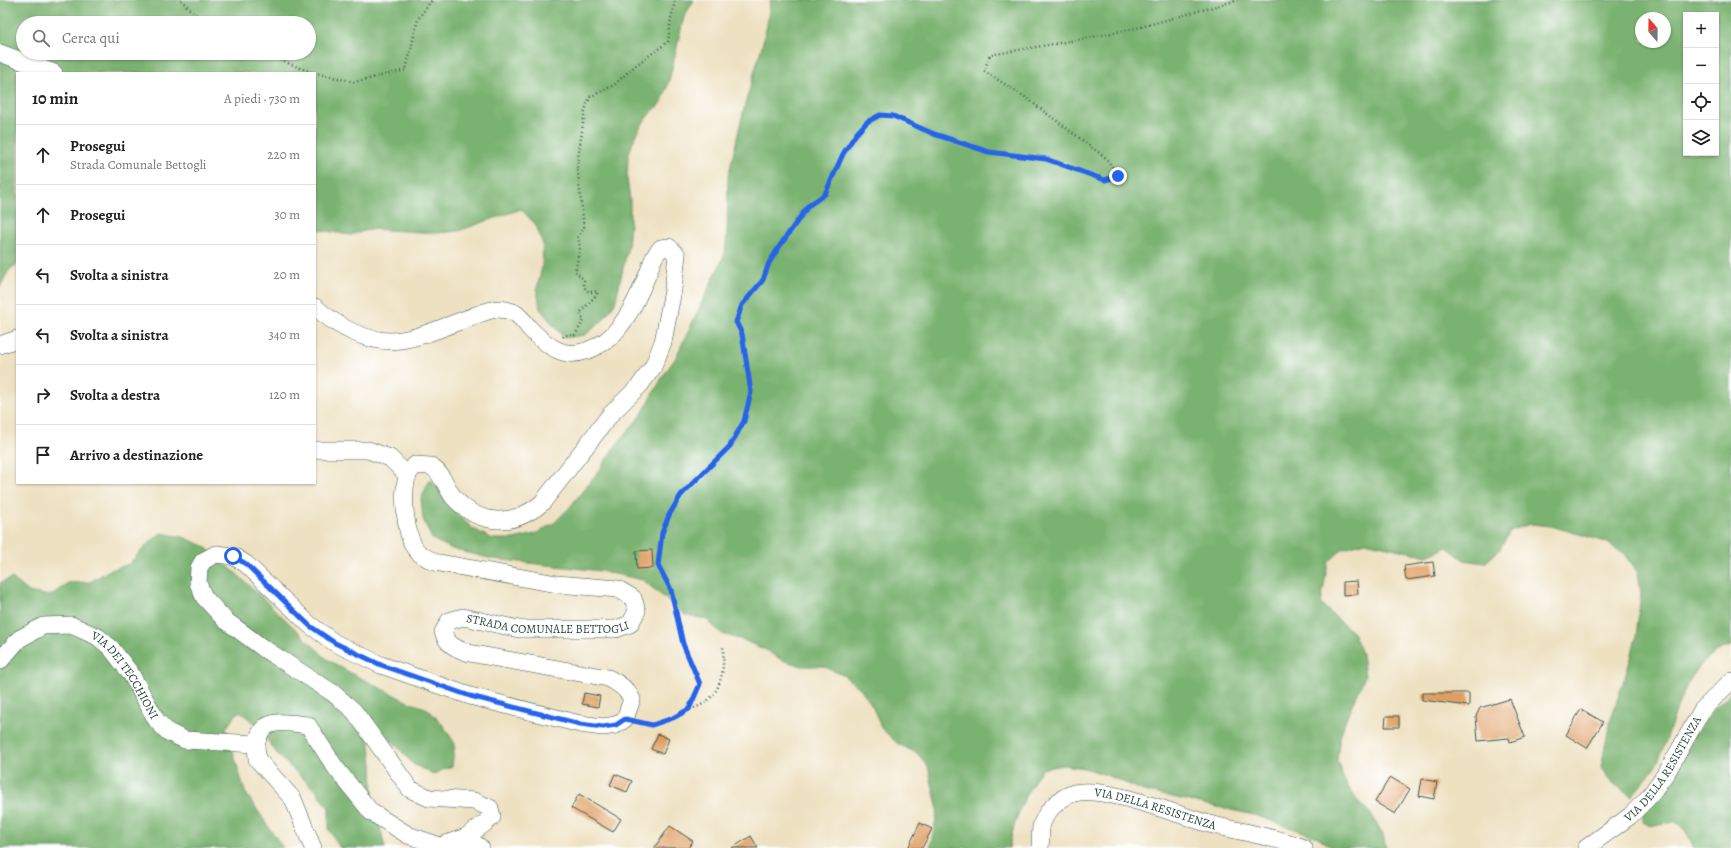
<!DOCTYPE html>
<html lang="it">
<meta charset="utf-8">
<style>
:root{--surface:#fff;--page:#f2f2f2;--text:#222;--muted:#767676;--line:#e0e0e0}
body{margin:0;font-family:Alegreya,serif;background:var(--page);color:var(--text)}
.controls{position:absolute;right:12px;top:12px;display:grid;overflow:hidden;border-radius:0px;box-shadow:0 1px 3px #0004}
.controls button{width:36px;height:36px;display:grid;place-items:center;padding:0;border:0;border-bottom:1px solid var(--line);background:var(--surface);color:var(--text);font:20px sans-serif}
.compass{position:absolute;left:1635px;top:12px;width:36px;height:36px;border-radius:50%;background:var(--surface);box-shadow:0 1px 3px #0004;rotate:340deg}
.stop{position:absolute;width:12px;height:12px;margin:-9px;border:3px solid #2563eb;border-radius:50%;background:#fff}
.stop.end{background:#2563eb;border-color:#fff;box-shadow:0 1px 4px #0008}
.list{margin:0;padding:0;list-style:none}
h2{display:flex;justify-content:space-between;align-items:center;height:52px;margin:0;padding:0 16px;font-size:17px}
h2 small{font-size:13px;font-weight:400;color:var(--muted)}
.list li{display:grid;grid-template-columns:26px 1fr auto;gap:12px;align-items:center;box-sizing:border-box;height:60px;padding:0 16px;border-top:1px solid var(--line)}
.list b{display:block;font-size:15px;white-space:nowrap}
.list p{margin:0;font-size:13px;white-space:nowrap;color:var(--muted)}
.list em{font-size:13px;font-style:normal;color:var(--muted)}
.icon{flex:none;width:22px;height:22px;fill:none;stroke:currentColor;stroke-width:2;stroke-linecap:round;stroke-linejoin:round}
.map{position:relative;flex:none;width:1731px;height:848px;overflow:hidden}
.search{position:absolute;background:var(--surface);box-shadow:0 1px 3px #0004;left:16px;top:16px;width:300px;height:44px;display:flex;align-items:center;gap:10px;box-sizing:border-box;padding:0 14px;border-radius:22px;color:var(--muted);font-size:15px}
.panel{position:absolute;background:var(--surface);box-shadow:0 1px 3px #0004;left:16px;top:72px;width:300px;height:412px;border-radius:0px}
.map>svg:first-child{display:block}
.forest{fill:#7ab271;stroke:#4c7852;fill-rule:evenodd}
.building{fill:#df9e63}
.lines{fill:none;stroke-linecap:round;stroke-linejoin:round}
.minor-casing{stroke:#3e5649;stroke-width:18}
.path{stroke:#3e5649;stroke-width:2.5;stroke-dasharray:1 3;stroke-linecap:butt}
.minor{stroke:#fff;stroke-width:17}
.route{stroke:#2563eb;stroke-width:5}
.labels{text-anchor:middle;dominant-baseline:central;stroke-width:3;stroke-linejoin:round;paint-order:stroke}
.street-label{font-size:12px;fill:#1f3d34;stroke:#fff}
</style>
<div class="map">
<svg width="1731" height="848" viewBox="0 0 1731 848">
<rect width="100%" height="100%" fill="#fff"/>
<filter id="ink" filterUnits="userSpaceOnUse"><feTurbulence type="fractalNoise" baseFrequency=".025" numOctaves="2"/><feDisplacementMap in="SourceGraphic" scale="8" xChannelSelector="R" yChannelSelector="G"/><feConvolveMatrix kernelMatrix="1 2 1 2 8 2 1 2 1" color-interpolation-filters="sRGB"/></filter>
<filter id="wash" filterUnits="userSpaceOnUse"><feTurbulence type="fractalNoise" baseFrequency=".012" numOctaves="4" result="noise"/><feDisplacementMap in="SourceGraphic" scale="16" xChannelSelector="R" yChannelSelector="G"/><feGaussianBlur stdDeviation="0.9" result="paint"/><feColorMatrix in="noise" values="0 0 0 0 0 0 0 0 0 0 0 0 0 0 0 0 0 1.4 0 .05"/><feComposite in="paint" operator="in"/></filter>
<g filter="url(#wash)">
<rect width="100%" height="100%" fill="#eee1c1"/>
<path class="forest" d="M0,0H694L684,17L669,81L662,102L647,117L636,134L628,156L627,179L630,200V224L628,247L615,303L602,321L585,335L564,338L540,309L537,288L542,267L543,245L536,225L521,209L458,231L436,233L371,229L350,235L315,229V73H17V264L9,270L0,287ZM23,23H309V53H23Z
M770,0H1731V646C1683,659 1676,720 1659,759C1654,772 1641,784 1632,796L1614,784L1601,767L1610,722L1631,658L1636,637L1641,594L1638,573L1624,554L1606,542L1551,526L1530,524L1510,531L1500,549L1485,563L1464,560L1447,547L1427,556L1365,542L1344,548L1328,562L1321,604L1354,634L1362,654L1365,676L1347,716L1340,737L1337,760L1344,780L1356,799L1372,815L1383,835L1386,848H1332L1318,837L1254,815L1144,791L1104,774L1084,768L1063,765L1042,769C1025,792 1014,819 1009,848H930L938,810L928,766L917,753L898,744L881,728L873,707L861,689L843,675L823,666H802L782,660L764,649L743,640L722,634L706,619L685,615L643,580L601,571L493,559L452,549L432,539L423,519L421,499L430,479L456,513L472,528L492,539H513L535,534L554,523L570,507L600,469L613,449L642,414L663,376L675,359L725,254L727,232L728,177L744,108L762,46L767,25ZM1686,15H1716V153H1686ZM1641,18H1665V42H1641Z
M161,533L183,537L204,546L238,575L327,659L347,671L406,701L428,709L443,725L455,744L452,766L433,774L413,764L384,732L367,718L372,764L373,796L385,848H340L329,829V808L316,791L278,755L257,725L239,711L226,728L245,792L283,848H0V583L12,578L29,592L50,596L68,583L90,582L108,571L129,564L145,547Z
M1731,692V848H1694C1689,837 1686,828 1674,821L1650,826L1643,822V813L1673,778L1696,732L1717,706Z"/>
<g id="blocks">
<path class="building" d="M652,550L653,568L637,569L636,551Z
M1433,562L1435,576L1406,580L1404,566Z
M1357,581L1358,594L1343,595V582Z
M584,693L600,696L598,707L582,704Z
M1422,693H1469V706L1422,700Z
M1510,699L1525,737L1510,742L1509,738L1478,741L1476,716L1480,708Z
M1581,709L1603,722L1587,748L1566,735Z
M1386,716H1399V727H1385Z
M658,734L669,739L663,754L651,749Z
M615,774L632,781L627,792L610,785Z
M1390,777L1410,789L1395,814L1375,802Z
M1422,779L1437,782L1434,799L1419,796Z
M579,794L621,819L613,832L571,808Z
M920,823L932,829L922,848H908Z
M670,826L693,841L688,848H654Z
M751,836L758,848H732Z"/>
</g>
</g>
<g filter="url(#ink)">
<use href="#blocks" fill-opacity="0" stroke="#3e5649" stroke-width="1"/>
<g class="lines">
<g class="minor-casing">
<g id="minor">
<path d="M0,53L54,73"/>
<path d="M0,345L17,339"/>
<path d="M315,450H368L390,458L408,476"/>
<path id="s1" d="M0,661L19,639L43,626L71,625L98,637L111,648L131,674L157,721L168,732L185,740L256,744"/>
<path id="s2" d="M256,744C258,740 259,734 262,730C272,718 295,724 308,725L335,767L371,812L408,835L440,846L466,837L484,824L492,817L490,808L474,801L429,798L410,789L354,711L333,693L263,648L225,620L204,597L198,583L199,568L203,561L216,554L233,556L246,564L310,625L335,643L381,665L470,696L580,724L603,727L616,725L625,719L632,699C627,689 619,683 608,678L469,653C457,649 447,645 443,632L449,621L463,617L519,629H616L630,624L637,611L633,598L618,589L557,584L434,562C429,559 422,556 418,552C405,540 401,491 408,475C410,471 413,468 415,465L431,466C434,469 439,472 441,477C446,483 449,492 454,498C480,526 513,527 542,503L610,415L640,385L653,367L663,342L673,290L677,255L669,247L661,248C654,255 652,262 649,271C640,293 625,328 604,342C572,363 554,353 530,329C526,324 521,317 515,313C512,311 502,309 498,309C489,309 472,317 463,320C441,328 415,340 391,341C363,341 336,325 315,307"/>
<path d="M256,744L257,759L293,799L313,848"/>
<path d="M466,837L481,848"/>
<path id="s3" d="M1040,848C1041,841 1040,833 1041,827C1045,811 1059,798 1074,793C1104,785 1180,816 1213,825C1243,832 1275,837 1304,848"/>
<path id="s4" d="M1586,848L1630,816L1648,798L1667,772L1702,710L1731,681"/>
</g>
</g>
<path class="path" d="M181,0L203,23
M262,53L311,72L355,82L406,70L418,19L432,0
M563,337L565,335H575L584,320L580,313L597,294V291L589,292L584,287V280L575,271L580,248L578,237L584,227L577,165L585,110L590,97L614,85L636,65L668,42L671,19L675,0
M690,709C720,702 725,674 723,647
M639,722L652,725L673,718L689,709L700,684L683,644L671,590L658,565L662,533L669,515L681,495L730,446L744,421L751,392L742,334L736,321L742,305L763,279L769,263L779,247L808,206L825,194L843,153L856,133L867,122L880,115H893L934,134L989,152L1046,159L1105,180L1118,175L1106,158L1025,97L984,71L990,55L1088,38L1141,27L1238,0"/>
<use href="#minor" class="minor"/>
</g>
</g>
<g class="lines" filter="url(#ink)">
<path class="route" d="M233,556L246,564L310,626L335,643L381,665L470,696L580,724L603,727L616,725L625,719L652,725L673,718L689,709L700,684L683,644L671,590L658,565L662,533L669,515L681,495L730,446L744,421L751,392L742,334L736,322L742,305L763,280L769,263L779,247L808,206L825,194L843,154L856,134L867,122L880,115L893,116L934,134L989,152L1046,159L1105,180L1118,176"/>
</g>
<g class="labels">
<g class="street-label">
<text stroke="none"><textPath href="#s2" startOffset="1540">STRADA COMUNALE BETTOGLI</textPath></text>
<text stroke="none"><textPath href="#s1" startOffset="161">VIA DEI TECCHIONI</textPath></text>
<text stroke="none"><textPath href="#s4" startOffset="112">VIA DELLA RESISTENZA</textPath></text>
<text stroke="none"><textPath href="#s3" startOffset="154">VIA DELLA RESISTENZA</textPath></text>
</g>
</g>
</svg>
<div class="controls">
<button>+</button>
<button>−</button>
<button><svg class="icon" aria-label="locate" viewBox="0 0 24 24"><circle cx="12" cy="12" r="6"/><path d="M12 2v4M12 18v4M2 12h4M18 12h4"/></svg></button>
<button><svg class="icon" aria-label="layers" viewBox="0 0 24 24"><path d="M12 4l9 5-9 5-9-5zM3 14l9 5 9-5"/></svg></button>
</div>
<svg class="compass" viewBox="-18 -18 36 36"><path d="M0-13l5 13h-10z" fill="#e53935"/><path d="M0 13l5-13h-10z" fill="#767676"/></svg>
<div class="stop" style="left:233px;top:556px"></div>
<div class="stop end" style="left:1118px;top:176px"></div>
<div class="search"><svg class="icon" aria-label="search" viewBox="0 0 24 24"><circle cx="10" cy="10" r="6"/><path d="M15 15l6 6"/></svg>Cerca qui</div>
<section class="panel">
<h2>10 min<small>A piedi · 730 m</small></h2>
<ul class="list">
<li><svg class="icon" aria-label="ahead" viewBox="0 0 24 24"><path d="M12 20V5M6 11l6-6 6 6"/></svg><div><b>Prosegui</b><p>Strada Comunale Bettogli</p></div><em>220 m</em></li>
<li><svg class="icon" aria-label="ahead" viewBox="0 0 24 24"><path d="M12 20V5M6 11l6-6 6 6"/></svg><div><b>Prosegui</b></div><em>30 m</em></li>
<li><svg class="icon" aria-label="left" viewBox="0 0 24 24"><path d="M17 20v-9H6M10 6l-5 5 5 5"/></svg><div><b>Svolta a sinistra</b></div><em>20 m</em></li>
<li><svg class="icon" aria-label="left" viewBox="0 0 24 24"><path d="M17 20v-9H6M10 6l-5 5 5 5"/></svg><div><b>Svolta a sinistra</b></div><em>340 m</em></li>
<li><svg class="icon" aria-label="right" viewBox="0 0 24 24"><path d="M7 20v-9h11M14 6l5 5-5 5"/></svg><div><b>Svolta a destra</b></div><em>120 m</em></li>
<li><svg class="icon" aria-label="arrive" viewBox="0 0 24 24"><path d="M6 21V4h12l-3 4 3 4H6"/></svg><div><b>Arrivo a destinazione</b></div></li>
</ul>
</section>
</div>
